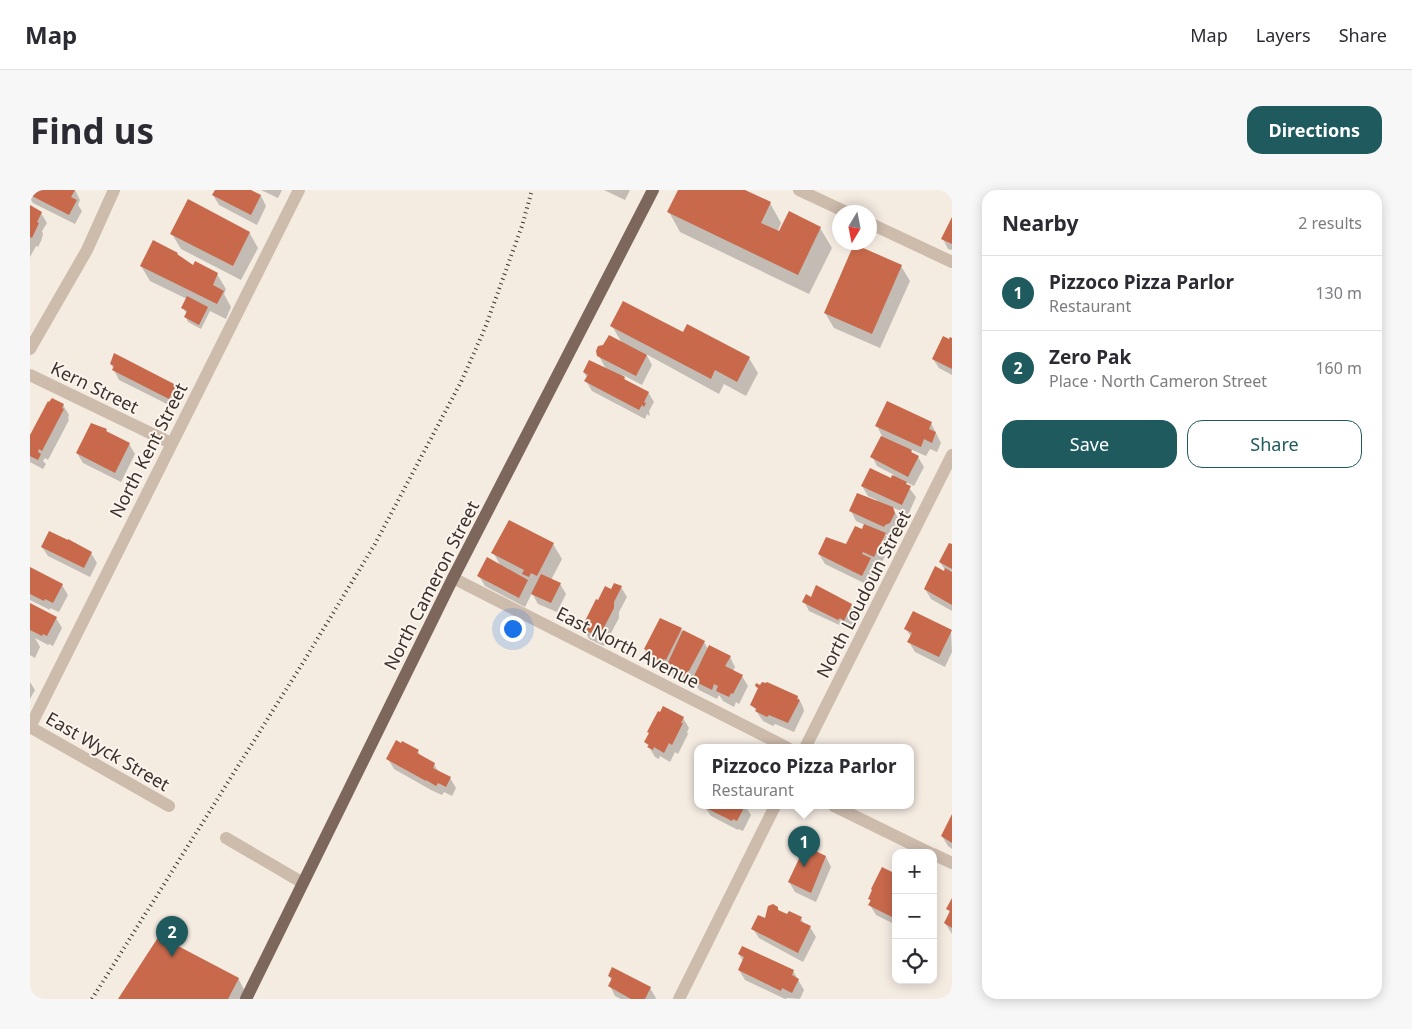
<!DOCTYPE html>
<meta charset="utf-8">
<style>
:root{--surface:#fff;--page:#f7f7f7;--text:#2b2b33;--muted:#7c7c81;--line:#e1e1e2;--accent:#1f5a5e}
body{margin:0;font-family:"Noto Sans",sans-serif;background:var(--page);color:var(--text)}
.controls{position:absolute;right:15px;bottom:15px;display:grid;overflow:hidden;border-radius:10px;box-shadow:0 2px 12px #0003}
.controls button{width:45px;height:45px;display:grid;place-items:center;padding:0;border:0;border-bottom:1px solid var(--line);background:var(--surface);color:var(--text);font:25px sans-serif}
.compass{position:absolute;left:802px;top:15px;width:45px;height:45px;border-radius:50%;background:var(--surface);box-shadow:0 2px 12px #0003;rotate:190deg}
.you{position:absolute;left:482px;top:438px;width:18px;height:18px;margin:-12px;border:4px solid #fff;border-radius:50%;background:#1a73e8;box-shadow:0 0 0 8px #1a73e833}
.badge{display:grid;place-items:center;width:32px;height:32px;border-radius:50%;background:var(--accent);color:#fff;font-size:16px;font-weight:700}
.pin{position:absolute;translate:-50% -41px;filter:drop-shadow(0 1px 2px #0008)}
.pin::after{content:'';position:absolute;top:26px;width:18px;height:15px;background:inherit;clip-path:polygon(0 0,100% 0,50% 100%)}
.popup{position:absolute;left:664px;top:554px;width:220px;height:65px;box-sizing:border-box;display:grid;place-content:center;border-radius:10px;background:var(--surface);filter:drop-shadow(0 1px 4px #0005);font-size:16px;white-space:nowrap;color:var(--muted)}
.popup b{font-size:19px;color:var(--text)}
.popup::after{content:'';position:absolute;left:50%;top:100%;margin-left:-10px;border:10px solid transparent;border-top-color:var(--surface)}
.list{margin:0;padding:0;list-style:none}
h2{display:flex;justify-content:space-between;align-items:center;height:65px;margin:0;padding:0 20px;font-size:21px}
h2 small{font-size:16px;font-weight:400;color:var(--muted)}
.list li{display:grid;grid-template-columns:32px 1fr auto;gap:15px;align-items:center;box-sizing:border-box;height:75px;padding:0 20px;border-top:1px solid var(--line)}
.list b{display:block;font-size:19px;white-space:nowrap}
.list p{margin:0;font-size:16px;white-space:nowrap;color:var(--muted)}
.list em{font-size:16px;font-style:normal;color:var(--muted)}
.actions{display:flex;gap:10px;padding:15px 20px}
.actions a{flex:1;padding:11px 0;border:1px solid var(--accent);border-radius:15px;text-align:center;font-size:18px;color:var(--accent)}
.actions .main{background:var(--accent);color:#fff}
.icon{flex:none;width:28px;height:28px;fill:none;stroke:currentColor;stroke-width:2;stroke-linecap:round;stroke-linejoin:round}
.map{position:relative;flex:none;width:922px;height:809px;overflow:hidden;border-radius:15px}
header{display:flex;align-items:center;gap:30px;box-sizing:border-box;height:70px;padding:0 25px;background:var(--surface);border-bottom:1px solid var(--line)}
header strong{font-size:24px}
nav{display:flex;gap:28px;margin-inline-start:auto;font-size:18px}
.intro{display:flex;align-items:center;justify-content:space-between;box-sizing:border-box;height:120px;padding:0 30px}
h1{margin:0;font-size:35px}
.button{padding:12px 22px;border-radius:15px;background:var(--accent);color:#fff;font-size:18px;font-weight:700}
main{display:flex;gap:30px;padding:0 30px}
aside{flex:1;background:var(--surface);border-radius:15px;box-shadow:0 2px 12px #0003}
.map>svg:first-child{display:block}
.shadow{fill:#0003}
.building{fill:#c8694b}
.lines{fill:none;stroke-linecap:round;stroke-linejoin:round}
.minor{stroke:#cdbbac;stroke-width:12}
.tertiary{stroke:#cdbbac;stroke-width:12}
.primary{stroke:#7d675c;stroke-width:12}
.rail{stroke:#3b302b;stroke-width:4;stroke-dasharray:1 4;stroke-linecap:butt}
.labels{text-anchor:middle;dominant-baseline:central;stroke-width:4;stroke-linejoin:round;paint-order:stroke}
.street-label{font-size:18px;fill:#3b302b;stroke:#fbf5ee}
</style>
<header>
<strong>Map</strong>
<nav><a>Map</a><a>Layers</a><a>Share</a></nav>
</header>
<div class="intro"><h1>Find us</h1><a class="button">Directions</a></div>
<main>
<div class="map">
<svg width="922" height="809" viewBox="0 0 922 809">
<rect width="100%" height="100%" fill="#f4ebe1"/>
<path class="shadow" d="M0,0H45L50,10L48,15L52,21L45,34L3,13L0,8Z
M186,0H219L231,6L236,16L227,35L189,15L183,5Z
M231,0H252L248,8Z
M574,0H600L595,10Z
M650,0H713L740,13L751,33L747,43L790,38L802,58L779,104L650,42L639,22Z
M0,18L11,23L17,33L12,41L13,44L11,51L8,57L6,56L0,67Z
M922,29V60L918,59L913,49Z
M219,42L228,58L211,90L151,59L142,44Z
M123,52L147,64L149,67L164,76L165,73L187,84L196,99L194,104L201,117L196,129L180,121L171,139L158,132L156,127L157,124L153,118L157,109L120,91L111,76Z
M871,76L880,91L850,158L804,138L795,123Z
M582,136L653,144L719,168L728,183L716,206L694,194L689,204L616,164L622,175L612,195L593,185L596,191L618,202L624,212L619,221L620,226L617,224L615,229L562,201L556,191L557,188L554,182L576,179L569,166L592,153Z
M922,150V185L909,178L903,169Z
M81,174L145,196L151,206L145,218L89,190Z
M33,215L39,225L38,228L39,230L18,270L15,268L13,271L16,274L13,279L0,272V248Z
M901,233L911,253L907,262L900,259L896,266L880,259L883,265L888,267L894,277L884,296L874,291L886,307L878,325L862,317L868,328L869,334L865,343L860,346L855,344L861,354L850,376L842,372L846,379L838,395L795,374L789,364L814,356L832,340L835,335L826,331L821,321L846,313L847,310L838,306L832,296L861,289L864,285L847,276L842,266L852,246L847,236Z
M76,240L78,243L99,254L105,264L91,292L53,273L47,263Z
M39,350L61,363L67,373L60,387L18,366L12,357Z
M523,354L532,369L521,390L530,394L536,404L527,422L508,414L502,403L495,417L455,396L449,386L470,375L463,362Z
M922,355V421L901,409L895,399L917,383L910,372Z
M0,379L32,395L38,405L29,422L20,418V420L0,410Z
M591,397L597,407L589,422V428L574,456L559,449L554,439L568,411L582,400Z
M781,408L821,414L827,424L820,440L779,421L774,411Z
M0,414L26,428L32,438L23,456L19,454L18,455L5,448L10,457L5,468L0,465Z
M651,439L653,443L674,452L678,459L700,467L705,477L703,481L712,486L718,496L709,514L706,512L704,517L693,511L689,505L687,509L669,500L663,490L661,496L643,487L639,480L637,484L620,476L614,466Z
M876,439L921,441L922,462L915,477L885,462L879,452L881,447Z
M0,492L5,500L0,509Z
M737,494L768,507L773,517L774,521L764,542L745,534L743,536L733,531L722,515L729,500L726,496L731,497Z
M631,523L653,528L659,538L657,542L658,544L648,564L645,562L640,572L630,566L629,569L625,567L616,552Z
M388,561L391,567L404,574L409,583L420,588L426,598L422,606L414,602L412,605L401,600L364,579L358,569Z
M674,616H715L721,625L713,641L708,639V640L681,626Z
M922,627V659L918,656L912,646Z
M776,658L796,667L801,677L786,712L765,702L759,692Z
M866,685V735L846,725L840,715L841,712L839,709Z
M922,712V744L915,733L920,723L918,719Z
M747,717L750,722L771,728L774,734L780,737L786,747L773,772L729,748L723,739L736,730Z
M709,764L763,781L774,800L770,809L758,808L755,809L715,790L709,780L713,771Z
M579,786L620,798L626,808L625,809H591L585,806L580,796L582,791Z
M208,788L219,809H90Z"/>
<path class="building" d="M0,0H45L41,7L47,10L39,25L0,5Z
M185,0H221L231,5L221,25L182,5Z
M648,0H715L741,12L731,33L749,41L759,21L791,37L768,85L637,22Z
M158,9L220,42L203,76L140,44Z
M0,15L12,22L7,32L9,33L2,48L0,47Z
M922,27V54L911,49Z
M123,50L148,63L147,64L163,75L165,71L188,83L183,95L194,101L187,114L110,76Z
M824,54L872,75L842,144L794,123Z
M157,106L178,117L169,135L154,127L157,121L151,118Z
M593,111L653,142L657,134L720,167L707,192L685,180L681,189L580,136Z
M579,145L617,165L606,186L567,166L566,161L568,156L573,155Z
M913,146L919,149L920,147L922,148V179L902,169Z
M84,163L146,195L139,209L82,180L84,176L80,174Z
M559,170L595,187L594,189L619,202L614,212L616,213L614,217L612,215L609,220L554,191L558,185L553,182Z
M22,208L34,214L32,218L34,219L12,261L9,259L8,262L11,264L8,270L0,266V245L18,211L19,212Z
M857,211L902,232L899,239L906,242L902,253L894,249L891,257L845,236Z
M61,233L77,239L76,241L100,253L85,283L46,263Z
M851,246L882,260L881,262L889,266L878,287L840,267Z
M840,278L861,288L862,285L877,292L876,294L881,296L872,315L831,296Z
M827,303L863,317L865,323L860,333L855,335L854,337L819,321Z
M479,330L524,353L507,386L501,383L499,387L492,384L494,380L461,363Z
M834,334L856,343L844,367L833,362L832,364L841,368L832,386L788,364L796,347L816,354L825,336L832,339Z
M19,341L38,350V349L62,362L54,378L11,357Z
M919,353L922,354V379L909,372Z
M457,367L498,390L489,408L447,386Z
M905,376L914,381L915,378L922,382V415L894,399Z
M0,377L33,394L23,413L15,409L14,411L0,404Z
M511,384L531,393L521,413L501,404Z
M584,393L592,396L584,412V418L569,447L552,439L555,434L554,433L566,409L568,410L575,396L581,399Z
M786,395L822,414L814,431L810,428L808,430L772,412L776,404L781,407Z
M0,413L27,427L17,446L13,444L12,446L0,440Z
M883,421L922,440L909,467L877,452L882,443L874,439Z
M630,428L652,438L636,470L634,469L631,475L613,466L616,460L614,459Z
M653,440L675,451L659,481H658L655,487L636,477Z
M679,455L701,466L695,476L713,485L703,504L701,503L699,507L686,501L688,496L684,494L682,500L662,490Z
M732,492L736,493L737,492L768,506L767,509L770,510L758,533L739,525L737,527L725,521L727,519L720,515L728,498L725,496L726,493L730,495Z
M633,516L654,527L651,533H653L642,555L639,553L634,563L624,557L623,560L617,557L619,555L614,552L619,543L617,542L628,521L630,522Z
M366,550L371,553L372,551L389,560L387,563L405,573L403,578L421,587L416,597L408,593L406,596L396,590V591L356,569Z
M672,616H715L707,631L703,629L702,631Z
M922,624V653L911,646Z
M775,656L796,666L781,703L758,692Z
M852,677L866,684V729L838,715L841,710L838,709L842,700L841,699Z
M922,708V738L914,733L920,721L916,719Z
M743,714L748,717V720L757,724L759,721L772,727L770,731L781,736L768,763L721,739L728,725L735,728L738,716Z
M129,746L209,788L198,809H88Z
M712,756L764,780L762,785L769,789L762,803L752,798L751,801L708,780L714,767L708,764Z
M582,777L621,797L615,809H601L578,796L582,788L578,786Z"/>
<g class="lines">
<path class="minor" d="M769,0L816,22
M839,33L922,72
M0,159L57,60L84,0
M0,185L141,253
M423,388L758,558
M0,537L139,616
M804,616L900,663
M196,648L273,693
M903,664L922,673"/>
<path class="tertiary" d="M0,537L269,0
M775,558L922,265
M649,809L745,616"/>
<path class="primary" d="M216,809L423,388L623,0"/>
<path class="rail" d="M62,809L274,471L345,354L432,190L455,138L492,36L502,0"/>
</g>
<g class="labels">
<g class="street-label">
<text transform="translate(65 197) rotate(26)">Kern Street</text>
<text transform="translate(118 260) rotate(-63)">North Kent Street</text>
<text transform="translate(401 395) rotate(-63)">North Cameron Street</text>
<text transform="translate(833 404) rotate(-63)">North Loudoun Street</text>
<text transform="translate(598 457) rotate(27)">East North Avenue</text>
<text transform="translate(78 561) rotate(30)">East Wyck Street</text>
</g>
</g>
</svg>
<div class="controls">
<button>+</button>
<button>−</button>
<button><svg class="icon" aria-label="locate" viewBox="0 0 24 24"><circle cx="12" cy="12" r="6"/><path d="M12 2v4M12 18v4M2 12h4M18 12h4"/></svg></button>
</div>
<svg class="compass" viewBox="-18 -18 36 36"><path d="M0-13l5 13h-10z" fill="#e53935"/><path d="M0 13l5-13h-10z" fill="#7c7c81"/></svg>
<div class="you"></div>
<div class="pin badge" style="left:774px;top:677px">1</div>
<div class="popup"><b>Pizzoco Pizza Parlor</b>Restaurant</div>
<div class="pin badge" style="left:142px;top:767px">2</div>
</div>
<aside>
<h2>Nearby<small>2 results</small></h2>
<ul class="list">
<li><span class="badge">1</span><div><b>Pizzoco Pizza Parlor</b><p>Restaurant</p></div><em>130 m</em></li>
<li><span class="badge">2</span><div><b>Zero Pak</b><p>Place · North Cameron Street</p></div><em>160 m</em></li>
</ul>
<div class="actions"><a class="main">Save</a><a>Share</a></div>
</aside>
</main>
